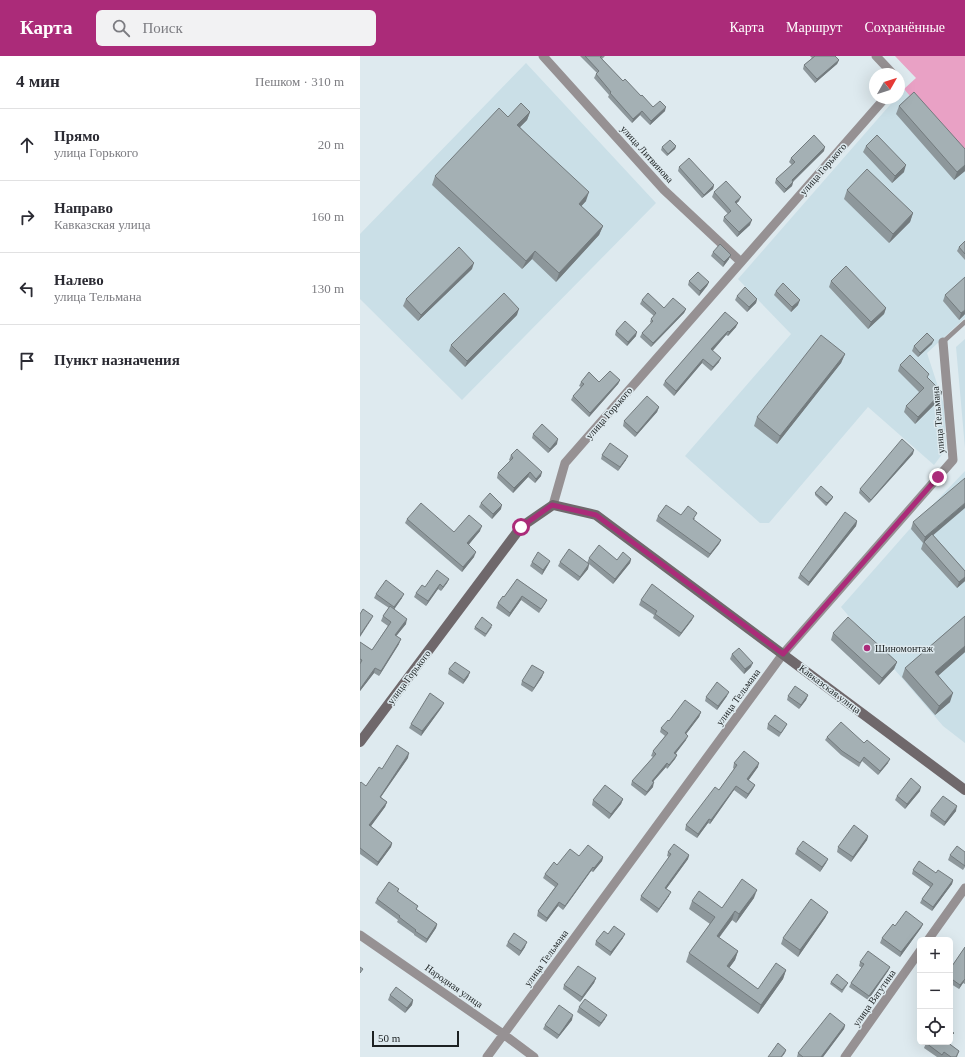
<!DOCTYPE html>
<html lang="ru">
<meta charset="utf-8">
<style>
:root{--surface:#fff;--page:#f2f2f3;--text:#2b2b33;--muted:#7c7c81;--line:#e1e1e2;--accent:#ab2b79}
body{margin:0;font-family:"Times New Roman",serif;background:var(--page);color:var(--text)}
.controls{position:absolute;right:12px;bottom:12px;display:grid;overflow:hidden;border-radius:6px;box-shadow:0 4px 16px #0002}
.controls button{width:36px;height:36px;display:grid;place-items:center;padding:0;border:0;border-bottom:1px solid var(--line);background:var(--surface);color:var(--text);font:20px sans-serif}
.compass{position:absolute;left:509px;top:12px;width:36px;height:36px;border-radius:50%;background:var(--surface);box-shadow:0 4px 16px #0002;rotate:51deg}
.scale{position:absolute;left:12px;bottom:10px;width:87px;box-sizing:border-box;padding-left:4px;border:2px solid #1d2223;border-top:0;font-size:11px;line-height:14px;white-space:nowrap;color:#1d2223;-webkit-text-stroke:3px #deeaef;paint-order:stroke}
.stop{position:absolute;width:12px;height:12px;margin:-9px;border:3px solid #ab2b79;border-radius:50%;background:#fff}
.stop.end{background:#ab2b79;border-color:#fff;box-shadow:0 1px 4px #0008}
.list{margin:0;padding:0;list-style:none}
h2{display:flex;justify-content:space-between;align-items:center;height:52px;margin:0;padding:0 16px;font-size:17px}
h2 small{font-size:13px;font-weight:400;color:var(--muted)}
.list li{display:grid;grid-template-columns:26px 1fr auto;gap:12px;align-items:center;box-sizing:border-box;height:72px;padding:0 16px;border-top:1px solid var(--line)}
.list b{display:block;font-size:15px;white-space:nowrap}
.list p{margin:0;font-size:13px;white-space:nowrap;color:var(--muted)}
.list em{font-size:13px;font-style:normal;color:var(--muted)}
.icon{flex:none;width:22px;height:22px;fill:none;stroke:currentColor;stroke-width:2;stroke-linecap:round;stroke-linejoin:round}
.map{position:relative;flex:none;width:605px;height:1001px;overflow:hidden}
header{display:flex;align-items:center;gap:24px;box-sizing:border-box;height:56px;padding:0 20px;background:var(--accent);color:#fff}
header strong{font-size:19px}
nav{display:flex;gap:22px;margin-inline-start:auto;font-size:14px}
.search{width:280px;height:36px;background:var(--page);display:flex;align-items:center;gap:10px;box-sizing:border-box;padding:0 14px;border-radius:6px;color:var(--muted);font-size:15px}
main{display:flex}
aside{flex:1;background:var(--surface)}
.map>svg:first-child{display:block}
.built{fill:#cadfe7}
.green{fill:#e9a1c5}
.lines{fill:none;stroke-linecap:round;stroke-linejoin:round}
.service{stroke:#969193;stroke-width:4.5}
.minor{stroke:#969193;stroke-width:9}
.secondary{stroke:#6f686b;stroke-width:10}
.wall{fill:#8d979b}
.shaded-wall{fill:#737b7e}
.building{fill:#a4b0b4;stroke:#737b7e}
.route{stroke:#ab2b79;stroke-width:5}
.poi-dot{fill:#ab2b79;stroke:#deeaef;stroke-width:1.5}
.labels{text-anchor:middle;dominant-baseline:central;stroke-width:3;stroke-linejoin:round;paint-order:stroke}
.street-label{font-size:10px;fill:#1d2223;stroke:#deeaef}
.poi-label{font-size:10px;fill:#1d2223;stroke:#deeaef;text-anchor:start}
</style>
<header>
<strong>Карта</strong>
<div class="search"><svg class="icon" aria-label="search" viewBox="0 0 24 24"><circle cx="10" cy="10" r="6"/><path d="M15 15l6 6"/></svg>Поиск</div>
<nav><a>Карта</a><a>Маршрут</a><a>Сохранённые</a></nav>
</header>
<main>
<aside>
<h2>4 мин<small>Пешком · 310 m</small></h2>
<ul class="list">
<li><svg class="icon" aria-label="ahead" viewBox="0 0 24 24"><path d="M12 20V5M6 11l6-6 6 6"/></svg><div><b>Прямо</b><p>улица Горького</p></div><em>20 m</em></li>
<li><svg class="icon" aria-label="right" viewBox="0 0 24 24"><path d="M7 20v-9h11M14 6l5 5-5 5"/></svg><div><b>Направо</b><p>Кавказская улица</p></div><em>160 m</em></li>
<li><svg class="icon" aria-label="left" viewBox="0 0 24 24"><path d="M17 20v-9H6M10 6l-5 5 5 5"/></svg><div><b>Налево</b><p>улица Тельмана</p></div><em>130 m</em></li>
<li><svg class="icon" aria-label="arrive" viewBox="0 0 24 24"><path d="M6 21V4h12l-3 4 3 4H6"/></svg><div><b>Пункт назначения</b></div></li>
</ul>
</aside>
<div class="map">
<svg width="605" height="1001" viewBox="0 0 605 1001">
<rect width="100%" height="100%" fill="#deeaef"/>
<path class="built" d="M166,7L296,147L102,344L0,243V178Z
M544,33L605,105V262L567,297L584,349L586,393L574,409L508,351L409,467H400L325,400L431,278L378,223L536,42H539V39Z
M605,283V392L596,291Z
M605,415V687L583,670L481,551L548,475Z"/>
<path class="green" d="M535,0H605V105L544,33L556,22Z"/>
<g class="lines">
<path class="service" d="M583,286L605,266"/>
<path class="minor" d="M183,0L304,134L381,206
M516,0L533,18
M539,25V26
M193,449L205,407L525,42
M0,879L143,978L174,1001
M568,884L605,832
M127,1001L423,598L593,404L583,286
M485,1001L560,895"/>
<path class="secondary" d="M0,686L161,471L193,449L236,459L605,734"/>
</g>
<path class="wall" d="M220,0H245L242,3L263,25L293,51L305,55L290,69L280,59L272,67L248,41L249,39L234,22L236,18L237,17Z
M450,0H475L479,4L477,8L455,27L443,13L444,9L452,2Z
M539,50L605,93V115L594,124L536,58Z
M170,56L167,64L160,71L226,145L221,150L243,170L239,179L196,226L172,203L162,213L72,129L75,120L148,61Z
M316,90L315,93L307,100L301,94L302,91Z
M506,90L544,116L532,127L503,96Z
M464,95L433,126L432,130L424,137L415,127L416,123L432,109L429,106L431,102Z
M319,111L354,129L353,133L342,142L318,115Z
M487,134L553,157L550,166L529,187L484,143Z
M354,136L379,145L376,148L390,169L377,181L363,165L364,161L368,158L352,141Z
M605,185V204L597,195L599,191Z
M353,196L369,203L363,211L351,200Z
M112,213L58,265L43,250L46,243Z
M329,225L349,226L347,230L339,240L328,229Z
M471,225L526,252L524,258L508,273L469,231Z
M416,235L438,249L431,256L414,239Z
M585,239L605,258L599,264L583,245Z
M377,240L397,243L396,247L387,256L375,244Z
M282,244L304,252L326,253L324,257L291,291L280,281L282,277L291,267L290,266L291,263L294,260L280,248Z
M365,256L376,271L368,280L366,279L352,295L359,306L351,315L342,307L314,340L303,329L305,325Z
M157,259L105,311L89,295L91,289Z
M256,275L276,280L267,290L255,279Z
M572,288L558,301L552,295L554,290Z
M485,298L481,307L417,388L394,370L397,361Z
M540,309L568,322L582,336L580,343L555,368L544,356L546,350L559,336L538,315Z
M260,324L258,328L229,361L211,344L213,340L221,331L219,330L221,326H239Z
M299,351L297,356L275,381L263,370L264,365Z
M173,378L197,388L188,397L172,382Z
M553,398L509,447L499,437L500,433Z
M151,399L181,420L175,427L168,421L153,437L137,422L138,417L150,405L149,404Z
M242,399L266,404L258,415L241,403Z
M455,437L473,441L472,443L466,450L455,439Z
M121,447L141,453L132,463L119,451Z
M321,459L335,462L334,464L361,484L359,488L348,502L296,465L298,460Z
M47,463L94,476L120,475L109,488L114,501L102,516L45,467Z
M497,465L496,470L448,530L438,522L440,518Z
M553,466L573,479L605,515V525L597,532L561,493L563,487L551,473Z
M229,502L257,504L271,503L270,507L253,528L229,508L228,513L218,525L198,510L200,506L227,507Z
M190,505L188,509L182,519L170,510L172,506Z
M89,523L87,527L81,535L78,533L66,550L54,541L56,537L65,531Z
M157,523L187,544L185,548L179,557L161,544L149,561L136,552L138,547L144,541Z
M16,538L42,542L34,553L46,568L36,580L39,588L19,620L14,617L0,635V586L12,594L28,570L21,565L23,560L29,552L14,542Z
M281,544L332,564L319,581L293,562L294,559L279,549Z
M605,560V596L578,620L590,646L575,659L542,621L545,612Z
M115,571H132L125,581L114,573Z
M473,577L537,606L534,613L519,629L471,584Z
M372,598L391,611L384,618L370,603Z
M89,613L110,616L108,621L103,628L88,618Z
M182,621L172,636L161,629L162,625Z
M448,639L446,644L439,653L427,644L428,640Z
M367,640L357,654L345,645L346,641Z
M82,651L61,680L49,672L51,668Z
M341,656L339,661L326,678V684L316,697L317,699L315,703L307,713L306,711L293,726V731L285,740L271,729L272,725L293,701L291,700L293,695L305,680L300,676L301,672L309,665Z
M408,668H427L425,672L419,681L407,673Z
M467,681L504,687L528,707L518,719L502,705L499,711L481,699L465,684Z
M48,702L21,741L27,746L25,751L11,770L32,787L31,791L17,810L0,798V727L6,730Z
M374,707L398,711L388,724L395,729L393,733L386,743L374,734L350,768L348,767L337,782L325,774L326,769L359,734L374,713L373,712Z
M560,735L545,753L535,744L537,740Z
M263,743L261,748L249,763L232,749L233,744Z
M571,755H596L584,770L570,760Z
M508,780L507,784L491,806L477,796L478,791Z
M437,793L468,803L466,807L460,816L435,798Z
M308,796L329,799L328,803L306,833L309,840L297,857L280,844L281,840L309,801L307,800Z
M605,796V811L603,814L588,804L590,799Z
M219,800L243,801L242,805L233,816L231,815L203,854L198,850L186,866L177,860L178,855L195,831L183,822L185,818L197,809Z
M553,814L593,824L592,828L572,855L560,847L562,843L570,831L552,818Z
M39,833L38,836L58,850L56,853L77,868L76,872L66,887L54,879V878L37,866L38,864L15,847L17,843Z
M394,842L376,867L372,864L359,882L378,895L375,904L369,912L398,933L426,914L423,923L398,958L326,906L329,897L350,868L329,853L332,845L362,852Z
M468,856L465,862L438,901L421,888L423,882Z
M563,868L561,872L540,901L520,887L522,882L535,870Z
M248,878L263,882L250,900L235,889L236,885Z
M148,886L165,891L159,900L146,890Z
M605,891V928L603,927L599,933L591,928L590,930V913Z
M500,906L530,911L528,915L508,944L489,931L491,927L502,912L499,910Z
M236,922L234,927L220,946L203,933L204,929Z
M471,926L487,929L482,937L470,928Z
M30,939L53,944L52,949L45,957L28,944Z
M219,951L245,963L239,971L217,956Z
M212,964L197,983L183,973L185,969Z
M485,969L484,973L463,1001H437L438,997Z
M588,986V987L599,995L597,1001H577L564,992L566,987Z"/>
<path class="shaded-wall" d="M479,4L477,8L455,27L457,23Z
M306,51L305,55L290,69L291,65Z
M282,55L280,59L272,67L273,63Z
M170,56L167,64L154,77L157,69Z
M316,90L315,93L307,100L308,98Z
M465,91L464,95L430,128L432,124Z
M546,109L544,116L532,127L535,120Z
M605,109V115L594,124L597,116Z
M433,126L432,130L424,137L426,133Z
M354,129L353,133L342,142L344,139Z
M229,136L226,145L216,156L219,148Z
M381,141L379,145L373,150L375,146Z
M553,157L550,166L529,187L533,178Z
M392,164L390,169L377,181L379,176Z
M243,170L239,179L196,226L199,217Z
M175,195L172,203L162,213L166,205Z
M371,199L369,203L363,211L364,206Z
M114,207L112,213L58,265L61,259Z
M349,226L347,230L339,240L340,235Z
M397,243L396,247L387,256L389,251Z
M440,244L438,249L431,256L432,251Z
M526,252L524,258L508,273L511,266Z
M159,253L157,259L105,311L107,305Z
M326,253L324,257L291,291L293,287Z
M605,254V258L599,264L601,257Z
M378,267L376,271L368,280L369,276Z
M368,275L366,279L350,298L351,293Z
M277,276L276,280L267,290L268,286Z
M574,284L572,288L558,301L560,297Z
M485,298L481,307L417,388L420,380Z
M361,302L359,306L351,315L353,311Z
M343,303L342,307L314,340L316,335Z
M260,324L258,328L229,361L230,357Z
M582,336L580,343L555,368L558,361Z
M299,351L297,356L275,381L277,377Z
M198,383L197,388L188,397L190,393Z
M554,394L553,398L509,447L511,444Z
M268,400L266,404L258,415L260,411Z
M170,416L168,421L153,437L154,432Z
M182,416L181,420L175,427L176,423Z
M473,441L472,443L466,450L467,447Z
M605,447V452L564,487V486L563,488L565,481Z
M142,449L141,453L132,463L133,458Z
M497,465L496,470L448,530L449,526Z
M122,470L120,475L106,492L107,487Z
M361,484L359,488L348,502L350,498Z
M116,496L114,501L102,516L103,511Z
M271,503L270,507L253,528L255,523Z
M190,505L188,509L182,519L183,514Z
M229,508L228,513L218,525L220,521Z
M605,521V525L597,532L599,526Z
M89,523L87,527L81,535L83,531Z
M80,528L78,533L66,550L68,545Z
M44,538L42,542L33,555L34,551Z
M162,540L161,544L149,561L150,557Z
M13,560L11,564L0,581V579Z
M334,560L332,564L319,581L321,577Z
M47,563L46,568L33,584L35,579Z
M41,583L39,588L19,620L21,615Z
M605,590V596L572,625L575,616Z
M537,606L534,613L519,629L522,622Z
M393,607L391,611L384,618L385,613Z
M15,612L14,617L0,635V633Z
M110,616L108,621L103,628L104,624Z
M184,616L182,621L172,636L174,632Z
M369,636L367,640L357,654L358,650Z
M593,637L590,646L575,659L579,650Z
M448,639L446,644L439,653L441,649Z
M84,647L82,651L61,680L62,675Z
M341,656L339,661L323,682L325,677Z
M328,680L326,684L313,701L314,697Z
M49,697L48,702L18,745L20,741Z
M317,699L315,703L307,713L309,709Z
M530,703L528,707L518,719L520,715Z
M307,707L306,711L290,729L292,725Z
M399,707L398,711L386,728L387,723Z
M294,726L293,731L285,740L287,736Z
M395,729L393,733L386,743L388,738Z
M376,730L374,734L350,768L351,764Z
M561,731L560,735L545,753L547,748Z
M263,743L261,748L249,763L251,758Z
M27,746L25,751L8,774L9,769Z
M597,750L596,755L584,770L585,766Z
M349,763L348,767L337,782L338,778Z
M508,780L507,784L491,806L493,801Z
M32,787L31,791L17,810L18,806Z
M329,799L328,803L304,836L305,832Z
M243,801L242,805L233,816L234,812Z
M468,803L466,807L460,816L462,811Z
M233,811L231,815L203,854L205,850Z
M593,824L592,828L572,855L573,851Z
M397,834L394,842L376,867L379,858Z
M311,836L309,840L297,857L299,853Z
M199,846L198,850L186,866L187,862Z
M375,855L372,864L354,888L357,880Z
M468,856L465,862L438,901L440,894Z
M77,868L76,872L66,887L67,883Z
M563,868L561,872L540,901L541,896Z
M265,878L263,882L250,900L251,896Z
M167,886L165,891L159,900L161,895Z
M378,895L375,904L364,919L367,910Z
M530,911L528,915L508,944L509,940Z
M426,914L423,923L398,958L401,949Z
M236,922L234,927L220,946L222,941Z
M605,922L603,927L599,933L600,929Z
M53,944L52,949L45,957L47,952Z
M213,959L212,964L197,983L199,979Z
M247,959L245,963L239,971L241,967Z
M485,969L484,973L463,1001H461Z
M426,994L425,997L422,1001H421Z"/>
<path class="building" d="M225,0H242L240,1L263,25L265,23L281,40L282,39L293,51L300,45L306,51L291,65L282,55L273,63L250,37L251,36L236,18L239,15Z
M455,0H475L479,4L457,23L444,9Z
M554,36L605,93V109L597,116L539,50Z
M161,47L170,56L157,69L229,136L219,148L243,170L199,217L175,195L166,205L75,120L139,52L148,61Z
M454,79L465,91L432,124L433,126L426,133L416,123L435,106L431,102Z
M517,79L546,109L535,120L506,90Z
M310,84L316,90L308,98L302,91Z
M329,102L354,129L344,139L319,111Z
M507,113L553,157L533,178L487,134Z
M366,125L381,141L375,146L392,164L379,176L364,161L371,155L354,136Z
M605,185V198L599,191Z
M360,188L371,199L364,206L353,196Z
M99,191L114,207L61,259L46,243Z
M486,210L526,252L511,266L471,225Z
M338,216L349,226L340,235L329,225Z
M605,221V254L601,257L585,239Z
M423,227L440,244L432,251L416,235Z
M385,231L397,243L389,251L377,240Z
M144,237L159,253L107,305L91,289Z
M288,237L304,252L313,242L326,253L293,287L282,277L293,265L291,263L296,257L282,244Z
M365,256L378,267L369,276L368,275L351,293L361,302L353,311L343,303L316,335L305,325Z
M265,265L277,276L268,286L256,275Z
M567,277L574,284L560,297L554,290Z
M461,279L485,298L420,380L397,361Z
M550,299L569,318L567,321L582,336L558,361L546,350L564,332L540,309Z
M250,315L260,324L230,357L213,340L224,328L221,326L229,316L239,326Z
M287,340L299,351L277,377L264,365Z
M182,368L198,383L190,393L173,378Z
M542,383L554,394L511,444L500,433Z
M250,387L268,400L260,411L242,399Z
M157,393L182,416L176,423L170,416L154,432L138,417L153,402L151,399Z
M605,422V447L565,481L553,466Z
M461,430L473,441L467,447L455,437Z
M130,437L142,449L133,458L121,447Z
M61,447L94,476L109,459L122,470L107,487L116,496L103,511L47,463Z
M306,449L321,459L328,450L337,457L333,463L361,484L350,498L298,460Z
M485,456L497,465L449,526L440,518Z
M572,478L605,515V521L599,526L564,486Z
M239,489L257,504L263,496L271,503L255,523L229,502Z
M209,493L229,508L220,521L200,506Z
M178,496L190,505L183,514L172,506Z
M77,514L89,523L83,531L80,528L68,545L56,537L62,529L65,531Z
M157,523L187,544L181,553L162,540L150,557L138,547L143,540L144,541Z
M26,524L44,538L34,551L16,538Z
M292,528L334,560L321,577L295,558L297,555L281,544Z
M30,550L47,563L35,579L41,583L21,615L15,612L0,633V608L2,604L0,603V586L12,594L31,566L23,560Z
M3,553L13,560L0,579V558Z
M605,560V590L575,616L593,637L579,650L545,612Z
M122,561L132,569L126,578L115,571Z
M488,561L537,606L522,622L473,577Z
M379,592L393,607L385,613L372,598Z
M95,606L110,616L104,624L89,613Z
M172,609L184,616L174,632L162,625Z
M357,626L369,636L358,650L346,641Z
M435,630L448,639L441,649L428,640Z
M70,637L84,647L62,675L51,668Z
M325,644L341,656L325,677L328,680L314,697L317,699L309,709L307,707L292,725L294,726L287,736L272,725L296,698L293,695L308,677L301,672L308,664L309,665Z
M415,659L427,668L421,677L408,668Z
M481,666L504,687L507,684L530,703L520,715L504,701L500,707L482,695L467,681Z
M37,689L49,697L20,741L27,746L9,769L32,787L18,806L0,792V727L1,726L6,730L19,711L22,713Z
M384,695L399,707L387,723L395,729L388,738L376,730L351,764L349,763L338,778L326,769L355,731L359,734L377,709L374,707Z
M551,722L561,731L547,748L537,740Z
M245,729L263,743L251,758L233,744Z
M583,740L597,750L585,766L571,755Z
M494,769L508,780L493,801L478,791Z
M443,785L468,803L462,811L437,793Z
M314,788L329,799L305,832L311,836L299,853L281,840L311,798L308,796Z
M228,789L243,801L234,812L233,811L205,850L199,846L187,862L178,855L198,828L185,818L194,806L197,809L210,793L219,800Z
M597,790L605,796V810L590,799Z
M559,805L576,817L578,814L593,824L573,851L562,843L573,828L553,814Z
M382,823L397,834L379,858L375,855L357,880L378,895L367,910L398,933L416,907L426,914L401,949L329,897L355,861L332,845L339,835L362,852Z
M29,826L39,833L37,835L58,850L56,853L77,868L67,883L55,875L56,874L39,861L40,860L17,843Z
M451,843L468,856L440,894L423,882Z
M546,855L563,868L541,896L522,882L533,868L535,870Z
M254,870L265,878L251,896L236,885L244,875L248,878Z
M154,877L167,886L161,895L148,886Z
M605,891V923L600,929L593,924L590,928V913Z
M508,895L530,911L509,940L491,927L504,908L500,906Z
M218,910L236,922L222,941L204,929Z
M0,911L3,913L0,917Z
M477,918L488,927L482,934L471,926Z
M36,931L53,944L47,952L30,939Z
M225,943L247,959L241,967L219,951Z
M199,949L213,959L199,979L185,969Z
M470,957L485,969L461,1001H443L438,997Z
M590,974L594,977L590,981Z
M567,986H587L599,995L596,1001H591L584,996L582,999L566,987Z
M418,987L426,994L421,1001H408Z"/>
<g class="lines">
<path class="route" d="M161,471L192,449L236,459L423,598L578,421"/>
</g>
<circle class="poi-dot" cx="507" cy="592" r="4"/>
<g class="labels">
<g class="street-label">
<text transform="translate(287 98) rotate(48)">улица Литвинова</text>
<text transform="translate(463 113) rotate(-49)">улица Горького</text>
<text transform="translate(249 357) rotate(-49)">улица Горького</text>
<text transform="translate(578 364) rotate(-95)">улица Тельмана</text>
<text transform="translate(49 621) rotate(-53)">улица Горького</text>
<text transform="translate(470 633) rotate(37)">Кавказская улица</text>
<text transform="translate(378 641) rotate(-54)">улица Тельмана</text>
<text transform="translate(186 902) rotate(-54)">улица Тельмана</text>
<text transform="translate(94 930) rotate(35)">Народная улица</text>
<text transform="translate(514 942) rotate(-55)">улица Ватутина</text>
</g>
<g class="poi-label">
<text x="515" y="592">Шиномонтаж</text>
</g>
</g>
</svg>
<div class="controls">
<button>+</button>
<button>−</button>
<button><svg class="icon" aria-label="locate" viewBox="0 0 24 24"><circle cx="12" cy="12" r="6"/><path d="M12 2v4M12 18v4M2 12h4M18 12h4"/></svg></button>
</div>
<svg class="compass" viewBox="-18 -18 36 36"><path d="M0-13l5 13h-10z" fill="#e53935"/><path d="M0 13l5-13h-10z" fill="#7c7c81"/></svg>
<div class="scale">50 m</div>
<div class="stop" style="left:161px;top:471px"></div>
<div class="stop end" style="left:578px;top:421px"></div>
</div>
</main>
